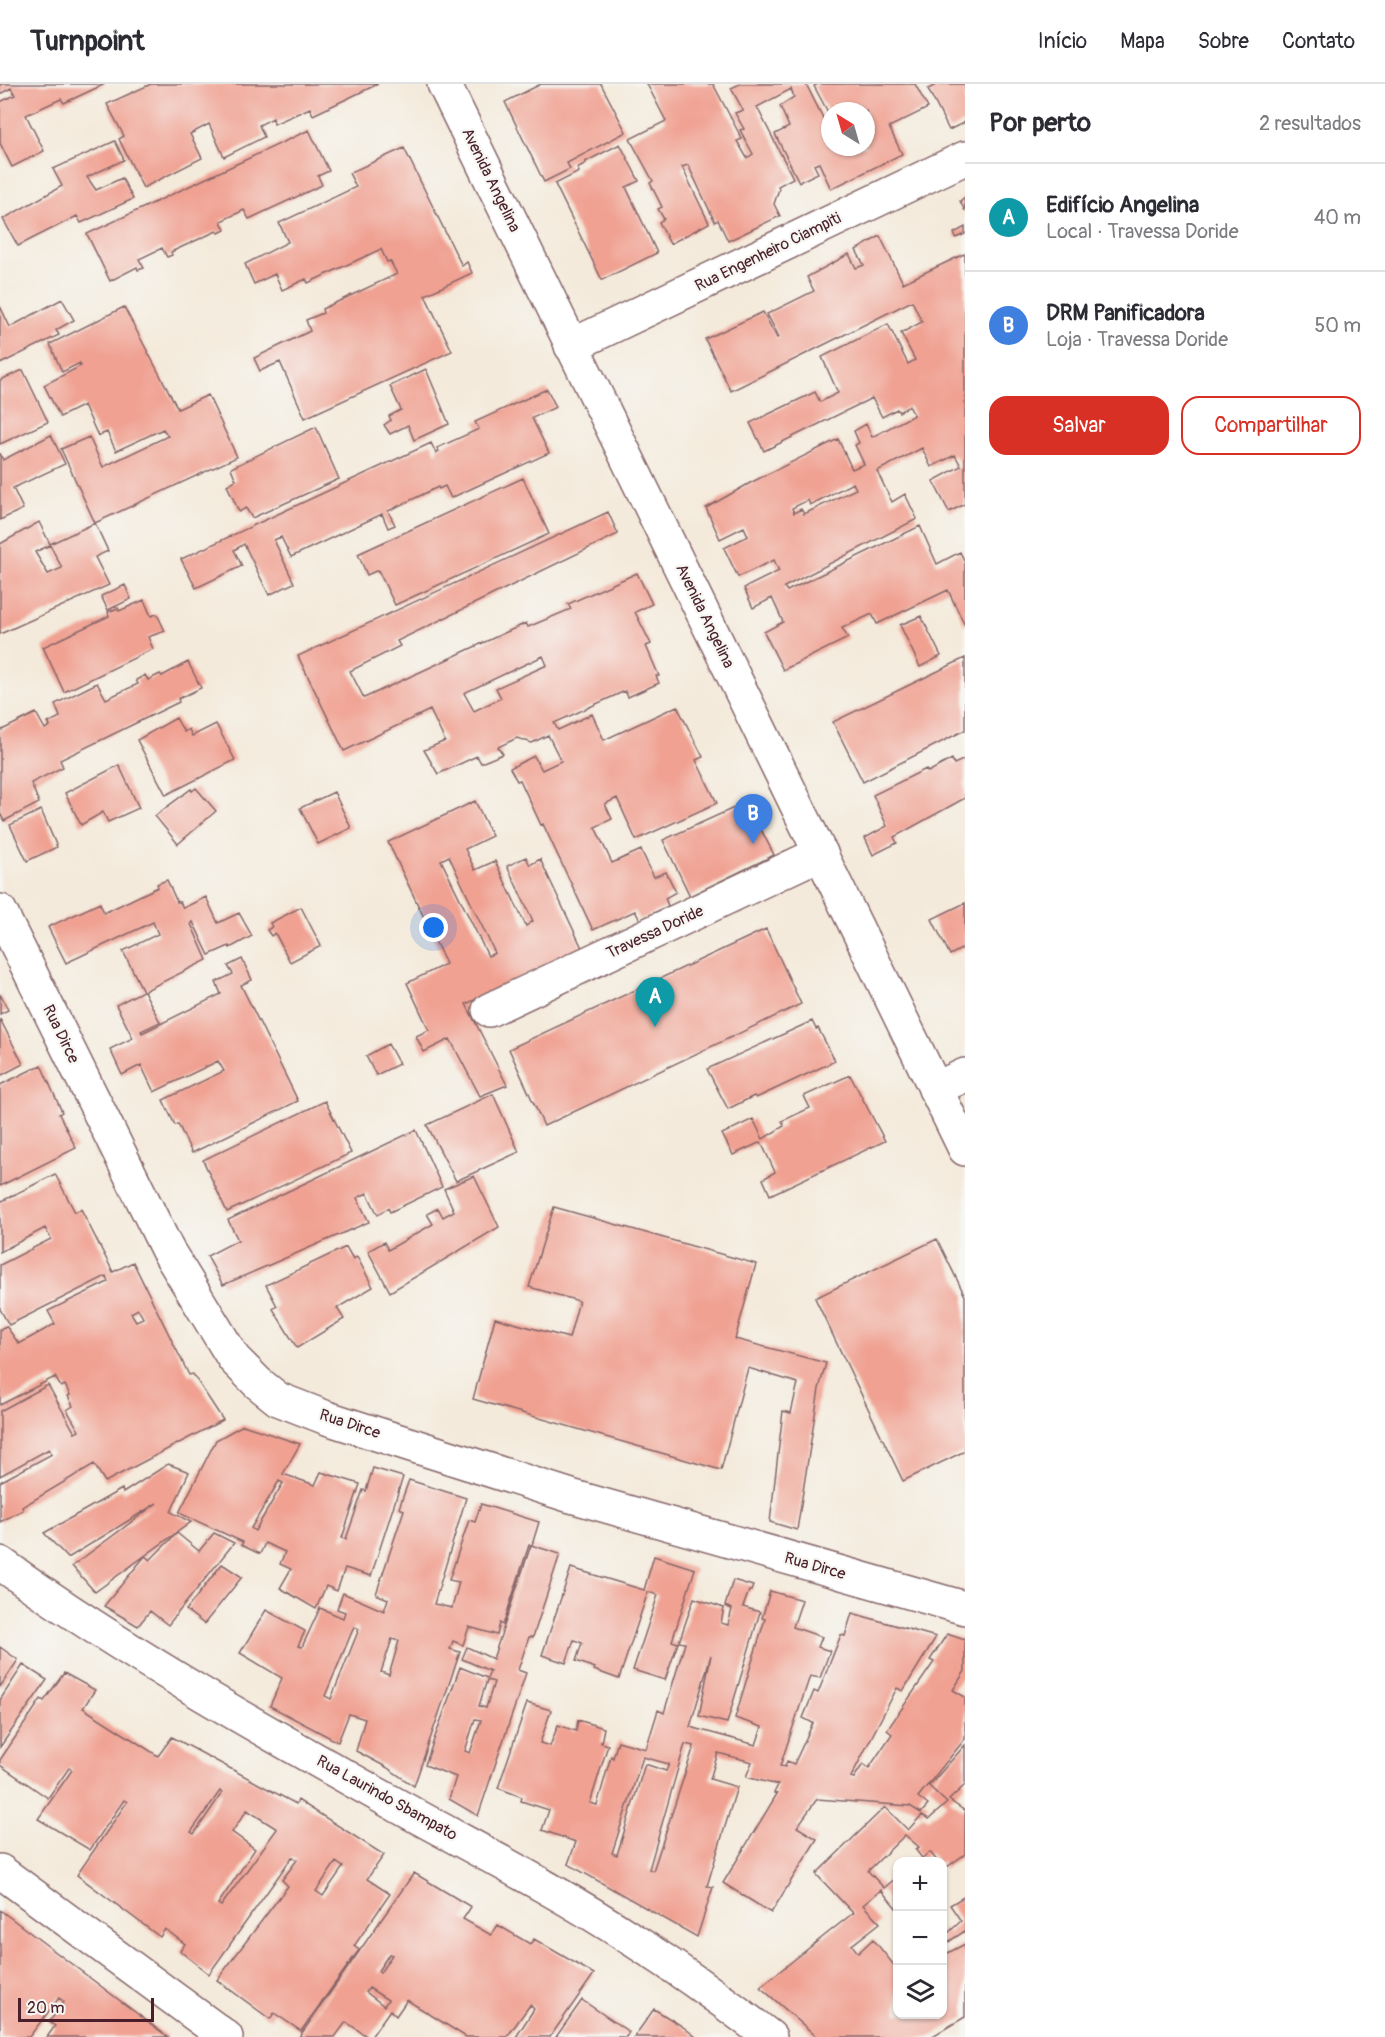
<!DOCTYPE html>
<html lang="pt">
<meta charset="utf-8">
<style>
:root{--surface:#fff;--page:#f7f7f7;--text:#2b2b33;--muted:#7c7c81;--line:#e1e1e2;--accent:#d93025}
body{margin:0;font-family:Pangolin,sans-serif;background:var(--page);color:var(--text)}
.controls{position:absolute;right:18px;bottom:18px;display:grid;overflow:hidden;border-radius:12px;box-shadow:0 2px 4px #0004}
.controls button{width:54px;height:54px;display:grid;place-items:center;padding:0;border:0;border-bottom:2px solid var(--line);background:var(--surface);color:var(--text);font:30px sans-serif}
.compass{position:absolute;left:821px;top:18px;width:54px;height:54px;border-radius:50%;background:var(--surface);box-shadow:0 2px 4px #0004;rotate:323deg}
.scale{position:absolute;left:18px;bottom:15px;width:136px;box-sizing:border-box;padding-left:6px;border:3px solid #4a1f2b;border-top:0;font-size:16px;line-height:21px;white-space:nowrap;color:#4a1f2b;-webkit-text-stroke:4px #f6f6f2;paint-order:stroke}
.you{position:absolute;left:434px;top:844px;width:21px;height:21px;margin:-15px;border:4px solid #fff;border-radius:50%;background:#1a73e8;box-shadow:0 0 0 9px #1a73e833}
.badge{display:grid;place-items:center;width:39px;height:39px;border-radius:50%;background:var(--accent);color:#fff;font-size:20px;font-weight:700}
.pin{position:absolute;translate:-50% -50px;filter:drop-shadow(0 2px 3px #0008)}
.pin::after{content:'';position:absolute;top:32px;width:21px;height:18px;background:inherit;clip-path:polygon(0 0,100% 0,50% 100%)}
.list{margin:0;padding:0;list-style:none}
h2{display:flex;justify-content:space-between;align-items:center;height:78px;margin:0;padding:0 24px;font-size:26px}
h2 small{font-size:20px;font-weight:400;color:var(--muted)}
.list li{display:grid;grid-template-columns:39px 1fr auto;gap:18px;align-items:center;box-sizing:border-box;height:108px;padding:0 24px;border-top:2px solid var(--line)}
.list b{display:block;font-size:22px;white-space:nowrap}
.list p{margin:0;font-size:20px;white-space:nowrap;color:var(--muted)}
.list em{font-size:20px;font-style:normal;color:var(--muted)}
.actions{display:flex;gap:12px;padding:18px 24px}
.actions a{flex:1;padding:14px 0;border:2px solid var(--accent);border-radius:18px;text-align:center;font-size:21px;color:var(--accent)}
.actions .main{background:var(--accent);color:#fff}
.icon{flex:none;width:33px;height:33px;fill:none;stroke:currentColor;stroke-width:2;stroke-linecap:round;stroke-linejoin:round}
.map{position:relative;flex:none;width:965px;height:1953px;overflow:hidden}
header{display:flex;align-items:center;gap:36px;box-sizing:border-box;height:84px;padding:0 30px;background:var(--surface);border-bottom:2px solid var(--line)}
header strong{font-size:28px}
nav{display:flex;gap:33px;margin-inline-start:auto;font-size:21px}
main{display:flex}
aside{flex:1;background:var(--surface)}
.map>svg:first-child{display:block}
.building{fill:#f0a192;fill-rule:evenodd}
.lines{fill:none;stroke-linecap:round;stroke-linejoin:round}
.minor-casing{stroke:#866669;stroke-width:36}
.tertiary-casing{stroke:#866669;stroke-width:36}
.minor{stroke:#fff;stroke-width:33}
.tertiary{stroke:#fff;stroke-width:33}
.labels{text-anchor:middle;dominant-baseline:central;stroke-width:4.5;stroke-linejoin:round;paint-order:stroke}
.street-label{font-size:16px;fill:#4a1f2b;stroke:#f6f6f2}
</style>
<header>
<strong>Turnpoint</strong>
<nav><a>Início</a><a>Mapa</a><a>Sobre</a><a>Contato</a></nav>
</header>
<main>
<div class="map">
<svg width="965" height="1953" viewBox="0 0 965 1953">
<rect width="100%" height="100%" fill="#f6f6f2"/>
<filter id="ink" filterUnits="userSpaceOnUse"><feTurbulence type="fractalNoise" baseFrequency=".0167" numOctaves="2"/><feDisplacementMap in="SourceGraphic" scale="12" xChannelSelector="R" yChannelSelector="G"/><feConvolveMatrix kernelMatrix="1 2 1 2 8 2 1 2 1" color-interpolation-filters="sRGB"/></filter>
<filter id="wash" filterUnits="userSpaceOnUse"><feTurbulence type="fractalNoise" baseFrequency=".008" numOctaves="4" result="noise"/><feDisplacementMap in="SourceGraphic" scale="24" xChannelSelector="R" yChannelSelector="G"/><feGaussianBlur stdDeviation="1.35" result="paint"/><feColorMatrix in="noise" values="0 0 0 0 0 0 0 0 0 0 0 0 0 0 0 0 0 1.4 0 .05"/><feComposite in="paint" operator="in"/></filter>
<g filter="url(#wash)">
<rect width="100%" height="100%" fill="#f4eadb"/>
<g id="blocks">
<path class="building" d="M0,0H105L64,19L61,15L26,31L44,67L12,83L0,59V18L15,11L11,4L0,10Z
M151,0H378L313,31L310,24L274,40L273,34L259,41L264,53L224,73L209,40L190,50L202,74L143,104L119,55L124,52L107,20Z
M541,0H601L626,48L567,79L570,85L544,98L505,18Z
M647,0H713L742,55L737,57L747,74L753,70L740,46L744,45L735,29L743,26L731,4L740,0H806L830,48V63H838L839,65L843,63H866V27H830V32L814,2L818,0H915L928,24L889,43L902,70L831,105L819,79L814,81L818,89L799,98L775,50L789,43L780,22L794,13L791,5L757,23L793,94L778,102L779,105L774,120L780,132L728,157L718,136L715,138L688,81L682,83L709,139L670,160L659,138L664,135L658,125L662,123L650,99L653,97L630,55L666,37Z
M938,0H965V38L949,46L928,5Z
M309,46L329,87L318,92L322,101L249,135L244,126L221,137L225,146L219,149L217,147L208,151L171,168L172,171L167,173L162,164L139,175L144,184L138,186L137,183L110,197L87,150Z
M115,57L124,76L87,93L96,106L122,94L133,115L81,139L77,132L18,162L3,135L62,102L53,85Z
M620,60L639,97L626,103L657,169L602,196L555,100L579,88L577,84L586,79L585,78Z
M404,64L462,182L467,178L472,189L425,211L452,267L305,334L280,278L260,287L254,274L310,247L306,236L323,229L322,225L397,190L390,177L387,178L381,165L308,199L306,195L282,206L275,190L254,200L245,180L288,158L279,139L356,103L349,89Z
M965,113V127L960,117Z
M965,143V150L956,154L954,149Z
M880,152L903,199L964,170L965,172V420L949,428L933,397L961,382L955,371L931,383L922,364L877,387L892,418L905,410L917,435L784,503L787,507L920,442L937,480L960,468L965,478V542L948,506L877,540L872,530L842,544L848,554L783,586L764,548L783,538L772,514L753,524L744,504L779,487L774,476L738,493L724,464L748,452L744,443L720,455L706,424L750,399L838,355L852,385L864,380L855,361L859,359L854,347L866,340L872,353L914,331L909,322L899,328L897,325L882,333L872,314L764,367L750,339L815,308L820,318L838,309L822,273L888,240L908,280L915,276L901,249L922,238L912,217L731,307L705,255L763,228L777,254L779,253L767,230L814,207L807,193L849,170L856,184L864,181L856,166ZM853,399L856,405L804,430L801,425L794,429L792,424L808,416L810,421Z
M62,215L74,236L56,246L59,251L0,280V222L10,243Z
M124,223L178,325L208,311L237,373L95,439L61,365L89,353L103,383L168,352L163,345L116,367L107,348L98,352L84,321L60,333L44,301L81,282L80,279L62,288L50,260Z
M426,285L449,340L414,356L408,341L390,350L384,341L391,336L389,332L401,326L390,302Z
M23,286L48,338L0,360V296Z
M547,305L556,323L532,334L549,369L451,414L445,402L439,405L438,403L388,427L395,441L388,444L382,430L291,473L281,453L274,456L294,499L269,511L244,460L234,466L242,482L196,504L181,475L431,359L436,369L439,367L437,364L479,345L475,338Z
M316,343L339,395L252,434L246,424L239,428L227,401L236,396L231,384Z
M51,351L65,380L13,404L23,425L0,436V369L3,376Z
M523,394L549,450L395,521L378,486L367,491L358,470Z
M608,428L618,450L397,557L400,562L350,587L364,614L526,539L528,543L571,525L568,520L637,489L652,520L635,528L651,560L646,562L659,592H656L659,599L628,613L625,607L554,639L558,646L592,630L604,656L677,622L703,673L696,676L717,719L636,756L617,714L605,720L612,735L595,743L612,779L641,766L654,793L666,788L676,808L665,814L668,822L640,836L635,827L593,846L543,740L541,741L520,696L517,697L510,684L534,672L542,686L561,677L548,651L532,659L517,654L498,663L503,670L481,679L477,672L438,690L424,666L445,657L430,626L344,667L298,572ZM543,572L547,581L496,604L501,614L474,627L464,609Z
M39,438L50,460L95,439L108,467L95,473L109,501L0,550V460ZM50,461L62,484L48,490L35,468Z
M125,501L131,515L108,526L101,512Z
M144,516L151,532L157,530L165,547L148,553L153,565L64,608L43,563L109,532L108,528L118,524L119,527Z
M921,532L941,572L920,583L900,541Z
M965,574V646L863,698L833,638Z
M188,578L201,604L178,615L179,618L60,676L63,683L31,699L39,719L4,737L0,729V647L36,629L45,645L50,642L48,639L60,633L55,620L97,599L106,615L138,600L136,596L145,591L148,596L160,590L162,592Z
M176,634L184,648L189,645L192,652L216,640L235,676L166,711L137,656Z
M952,675L954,680L965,675V714L894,753L897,759L873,771L865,754L887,742L873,711L926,685L928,688Z
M119,681L139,724L108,738L103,728L81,741L65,709Z
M196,704L216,727L178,760L155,732L191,705L192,707Z
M334,708L351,744L318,760L300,724Z
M475,717L492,752L465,765L475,786L495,777L526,842L533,837L507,782L526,773L530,781L540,775L582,864L466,920L507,1001L480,1012L450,955L424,968L416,952L429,946L407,899L446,880L388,758ZM449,772L468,813L495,869L488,872L441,776Z
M747,718L774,771L690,812L663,756Z
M41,726L57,763L27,777L10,741Z
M167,796L177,818H180L183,824L206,813L218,839L239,829L252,852L230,864L229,862L209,871L193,838L191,840L207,876L144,907L160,938L141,947L142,949L221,910L216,898L233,890L228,882L242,875L252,896L241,901L298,1017L192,1069L178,1040L175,1041L163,1016L224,987L218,977L154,1008L141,981L122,991L110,965L133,954L116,921L143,907L123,867L158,850L153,838L66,879L48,843L100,819L104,829L158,803L157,800Z
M965,819V863L950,871L932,835Z
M301,823L321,862L290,878L275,849L271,852L267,846L272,843L270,839Z
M766,845L801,920L544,1042L509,965Z
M0,910L8,926L0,930Z
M0,935L23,980L0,992Z
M812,937L816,945L818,944L835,977L756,1014L754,1012L728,1025L707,985Z
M388,960L399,980L376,991L366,972Z
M41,981L62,1028L59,1030L76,1064L0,1102V1001Z
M850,991L885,1057L770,1111L763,1095L775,1088L761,1058L733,1071L722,1050L753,1035L763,1055L784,1042L782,1037L810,1024L804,1012Z
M493,1010L519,1068L456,1097L427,1041Z
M325,1017L351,1069L227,1128L203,1076Z
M416,1046L442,1103L390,1128L388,1124L378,1131L367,1109L357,1114L369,1138L223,1201L207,1172L238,1156L228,1136Z
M55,1090L75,1128L81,1125L113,1188L133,1178L189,1291L193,1290L223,1336L105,1398L94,1380L22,1423L23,1426L0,1438V1398L52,1370L49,1365L0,1392V1327L48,1301L75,1349L79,1347L67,1326L73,1322L68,1312L70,1311L65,1301L61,1303L55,1293L0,1321V1245L6,1242L19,1260L55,1240L48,1227L108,1198L106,1192L9,1241L0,1225V1181L51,1155L45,1144L0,1168V1118ZM138,1225L143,1234L136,1237L131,1229Z
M474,1092L499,1143L390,1208L368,1167L384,1158L388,1166L433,1140L427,1130L438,1124L443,1133L454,1127L444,1105Z
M554,1123L756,1180L735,1255L826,1279L819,1305L797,1446L770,1438L783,1327L791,1329L798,1299L748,1284L721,1386L473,1315L495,1234L569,1254L579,1217L529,1203Z
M937,1155L965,1212V1367L903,1397L815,1214Z
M346,1163L353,1175L357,1173L373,1203L337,1224L344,1235L297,1264L273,1225L277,1222L266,1201Z
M243,1341L300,1360L283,1390L315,1401L321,1388L360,1400L342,1454L346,1455L363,1406L366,1407L373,1384L403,1393L371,1492L345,1484L337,1507L326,1502L316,1525L280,1504L291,1485L280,1480L285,1468L265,1459L260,1470L241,1461L243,1458L179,1429L216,1356ZM279,1397L283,1399L255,1447L251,1444Z
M168,1380L189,1388L171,1428L191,1438L95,1508L72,1482L157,1419L68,1474L44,1449L122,1405L123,1409Z
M409,1396L466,1414L434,1520L452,1524L459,1498L449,1496L469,1436L475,1438L481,1420L539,1438L532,1461H529L503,1541L500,1539L497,1551L469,1543L463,1561L453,1557L450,1565L460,1568L414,1702L386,1683L356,1667L365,1635L349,1630L338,1658L270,1622L282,1594L240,1569L266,1526L305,1547L298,1562L302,1563L320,1524L343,1534L345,1528L337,1525L343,1509L384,1527L388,1515L376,1510L404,1426L399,1424ZM354,1543L359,1545L331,1615L325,1612ZM392,1555L399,1557L389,1591L381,1588Z
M177,1449L199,1467L214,1449L234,1459L168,1541L150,1527L138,1542L104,1522L145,1472L150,1476Z
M531,1461L560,1470L533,1553H529L518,1586L526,1589L478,1732L449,1715L456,1693L425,1681L460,1583L487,1594L490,1587L462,1575L467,1563L493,1575ZM487,1596L494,1598L486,1624L479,1622ZM475,1635L481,1636L470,1669L465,1667Z
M654,1472L695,1485L672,1557L678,1559L665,1596L633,1586L658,1511L648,1508L619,1595L594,1586L595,1584L576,1577L582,1559L574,1556L566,1579L542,1571L571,1484L644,1506Z
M222,1480L242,1493L204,1540L186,1526Z
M733,1496L753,1502L751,1507H749L743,1523L760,1528L727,1639L699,1632L711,1571L690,1643L756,1661L762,1643L735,1634L765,1535L762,1534L770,1507L802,1516L793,1543L822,1553L818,1563L830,1567L820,1594L810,1592L780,1682L785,1683L787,1677L794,1680L813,1639L803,1634L814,1607L818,1609L841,1551L845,1552L852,1529L936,1553L903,1607L897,1604L851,1693L854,1694L863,1680L869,1684L892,1650L887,1646L934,1578L930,1576L947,1550L965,1556V1587L953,1606L965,1613V1655L918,1713L928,1721L921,1729L910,1722L817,1715L797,1743L817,1755L771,1829L723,1799L777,1710L774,1709L778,1701L746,1693L752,1678L718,1669L710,1695L737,1703L707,1802L713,1803L697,1853L568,1780L576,1758L542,1746L549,1726L521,1717L522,1713L498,1704L527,1619L551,1626L540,1659L550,1662L558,1641L576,1647L578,1636L604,1644L601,1659L608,1661L590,1719L597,1721L611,1672L613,1674L618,1657L646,1665L658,1626L664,1629L685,1559L679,1558L694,1514L724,1524L721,1539L728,1541L732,1525L725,1522ZM685,1660L694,1662L653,1787L649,1785ZM643,1673L669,1680L666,1687L645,1680L617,1771L612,1769Z
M0,1563L18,1576L0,1603Z
M23,1581L47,1596L0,1663V1616Z
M64,1589L95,1606L83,1624L158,1672L172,1653L296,1720L298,1716L384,1771L367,1795L390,1810L354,1862L359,1866L301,1947L274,1929L270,1935L217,1896L288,1802L282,1796L297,1776L292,1773L209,1890L180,1867L185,1860L165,1845L160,1853L77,1791L127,1718L124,1716L90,1766L38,1735L72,1686L69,1684L48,1714L0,1681V1676L41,1615L44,1617ZM220,1707L222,1709L194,1750L191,1748ZM247,1726L277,1745L221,1822L218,1820L255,1765L232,1748ZM336,1778L343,1783L323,1812L316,1807Z
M965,1661V1701L949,1716L965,1727V1770L944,1785L942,1778H938L930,1768L922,1774L915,1765L919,1763L905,1751L868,1787L884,1804L897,1793V1825L881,1806L863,1821L880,1839L852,1861L858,1869L873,1855L897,1885V1930H942V1872L965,1860V1933L931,1953H817L760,1903L853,1829L816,1790L885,1723L908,1746L922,1731L929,1735L947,1719L929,1702Z
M414,1789L471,1823L463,1835L491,1851L498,1841L530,1860L534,1855L594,1890L550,1953H516L534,1925L530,1921L507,1953H466L407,1916L396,1932L390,1926L371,1953H368L346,1938L335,1953H299ZM389,1870L392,1871L380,1889L378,1887ZM369,1904L388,1916L384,1922L366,1908Z
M965,1812V1847L942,1862V1844L947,1850L961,1837L950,1821Z
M0,1826L12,1835L168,1953H47L55,1942L49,1938L64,1918L59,1914L29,1953H0Z
M582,1916L629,1948L626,1953H556Z
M654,1925L682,1942L696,1953H634Z"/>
</g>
</g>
<g filter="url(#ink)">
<use href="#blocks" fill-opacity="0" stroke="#866669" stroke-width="1.5"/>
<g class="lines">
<g class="minor-casing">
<path id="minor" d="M571,262L965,74
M0,827L167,1165L234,1275L258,1299L278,1315L327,1334L571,1412L965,1524
M489,926L821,769
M935,1005L965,991
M0,1479C127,1570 264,1647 400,1723C478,1766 558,1807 633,1856C680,1886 726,1919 770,1953
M0,1787L226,1953"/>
</g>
<g class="tertiary-casing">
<path id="tertiary" d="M444,0L965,1065"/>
</g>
<use href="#minor" class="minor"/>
<use href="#tertiary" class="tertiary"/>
</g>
</g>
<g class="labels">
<g class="street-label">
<text transform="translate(491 96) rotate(64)">Avenida Angelina</text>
<text transform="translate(768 168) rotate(-26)">Rua Engenheiro Ciampiti</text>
<text transform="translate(705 532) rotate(64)">Avenida Angelina</text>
<text transform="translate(655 848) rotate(-25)">Travessa Doride</text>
<text transform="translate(61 950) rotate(64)">Rua Dirce</text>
<text transform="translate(350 1340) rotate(18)">Rua Dirce</text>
<text transform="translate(815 1482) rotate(16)">Rua Dirce</text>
<text transform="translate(387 1714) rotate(29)">Rua Laurindo Sbampato</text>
</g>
</g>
</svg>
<div class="controls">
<button>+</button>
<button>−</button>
<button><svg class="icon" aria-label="layers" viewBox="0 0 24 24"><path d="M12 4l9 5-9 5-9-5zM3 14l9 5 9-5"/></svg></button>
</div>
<svg class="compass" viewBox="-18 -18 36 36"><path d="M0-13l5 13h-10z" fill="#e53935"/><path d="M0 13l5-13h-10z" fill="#7c7c81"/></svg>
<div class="scale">20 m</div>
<div class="you"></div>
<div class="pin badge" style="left:655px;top:943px;background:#0f9aa8">A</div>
<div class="pin badge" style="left:753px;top:760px;background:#3f7fe0">B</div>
</div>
<aside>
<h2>Por perto<small>2 resultados</small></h2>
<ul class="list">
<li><span class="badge" style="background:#0f9aa8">A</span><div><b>Edifício Angelina</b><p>Local · Travessa Doride</p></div><em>40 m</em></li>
<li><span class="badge" style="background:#3f7fe0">B</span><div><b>DRM Panificadora</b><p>Loja · Travessa Doride</p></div><em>50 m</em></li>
</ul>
<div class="actions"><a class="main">Salvar</a><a>Compartilhar</a></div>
</aside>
</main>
